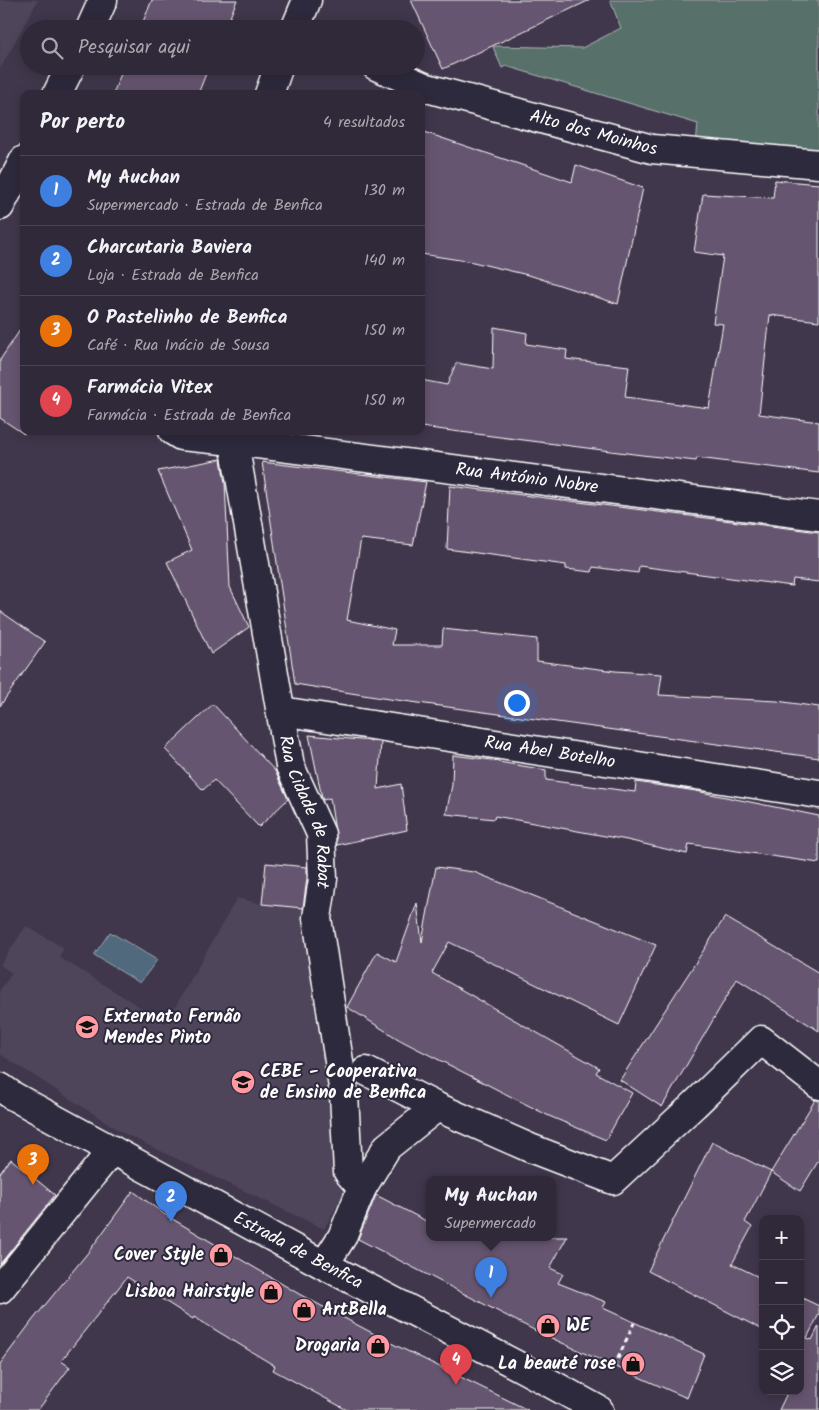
<!DOCTYPE html>
<html lang="pt">
<meta charset="utf-8">
<style>
:root{--surface:#302939;--page:#383141;--text:#f1f3f6;--muted:#a8a6ae;--line:#4b4553;--accent:#d6ab8b}
body{margin:0;font-family:Kalam,sans-serif;background:var(--page);color:var(--text)}
.controls{position:absolute;right:15px;bottom:15px;display:grid;overflow:hidden;border-radius:10px;box-shadow:0 2px 12px #0003}
.controls button{width:45px;height:45px;display:grid;place-items:center;padding:0;border:0;border-bottom:1px solid var(--line);background:var(--surface);color:var(--text);font:25px sans-serif}
.you{position:absolute;left:516px;top:702px;width:18px;height:18px;margin:-12px;border:4px solid #fff;border-radius:50%;background:#1a73e8;box-shadow:0 0 0 8px #1a73e833}
.badge{display:grid;place-items:center;width:32px;height:32px;border-radius:50%;background:var(--accent);color:#fff;font-size:16px;font-weight:700}
.pin{position:absolute;translate:-50% -41px;filter:drop-shadow(0 1px 2px #0008)}
.pin::after{content:'';position:absolute;top:26px;width:18px;height:15px;background:inherit;clip-path:polygon(0 0,100% 0,50% 100%)}
.popup{position:absolute;left:426px;top:1176px;width:130px;height:65px;box-sizing:border-box;display:grid;place-content:center;border-radius:10px;background:var(--surface);filter:drop-shadow(0 1px 4px #0005);font-size:16px;white-space:nowrap;color:var(--muted)}
.popup b{font-size:19px;color:var(--text)}
.popup::after{content:'';position:absolute;left:50%;top:100%;margin-left:-10px;border:10px solid transparent;border-top-color:var(--surface)}
.list{margin:0;padding:0;list-style:none}
h2{display:flex;justify-content:space-between;align-items:center;height:65px;margin:0;padding:0 20px;font-size:21px}
h2 small{font-size:16px;font-weight:400;color:var(--muted)}
.list li{display:grid;grid-template-columns:32px 1fr auto;gap:15px;align-items:center;box-sizing:border-box;height:70px;padding:0 20px;border-top:1px solid var(--line)}
.list b{display:block;font-size:19px;white-space:nowrap}
.list p{margin:0;font-size:16px;white-space:nowrap;color:var(--muted)}
.list em{font-size:16px;font-style:normal;color:var(--muted)}
.icon{flex:none;width:28px;height:28px;fill:none;stroke:currentColor;stroke-width:2;stroke-linecap:round;stroke-linejoin:round}
.map{position:relative;flex:none;width:819px;height:1410px;overflow:hidden}
.search{position:absolute;background:var(--surface);box-shadow:0 2px 12px #0003;left:20px;top:20px;width:405px;height:55px;display:flex;align-items:center;gap:12px;box-sizing:border-box;padding:0 18px;border-radius:28px;color:var(--muted);font-size:19px}
.panel{position:absolute;background:var(--surface);box-shadow:0 2px 12px #0003;left:20px;top:90px;width:405px;height:345px;border-radius:10px}
.map>svg:first-child{display:block}
.built{fill:#4f445a}
.green{fill:#586f6a;stroke:#acb7b4}
.water{fill:#51697b;stroke:#97a5b0}
.building{fill:#665570;stroke:#fff}
.lines{fill:none;stroke-linecap:round;stroke-linejoin:round}
.street-casing{stroke:#fff;stroke-width:31}
.secondary-casing{stroke:#fff;stroke-width:31}
.path{stroke:#fff;stroke-width:3;stroke-dasharray:5 4;stroke-linecap:butt}
.street{stroke:#2f2a3d;stroke-width:28}
.secondary{stroke:#2f2a3d;stroke-width:28}
.labels{text-anchor:middle;dominant-baseline:central;stroke-width:4;stroke-linejoin:round;paint-order:stroke}
.street-label{font-size:18px;fill:#fff;stroke:#2f2a3d}
.poi-label{font-size:18px;font-weight:bold;fill:#fff;stroke:#2f2a3d;text-anchor:start}
</style>
<div class="map">
<svg width="819" height="1410" viewBox="0 0 819 1410">
<rect width="100%" height="100%" fill="#40374c"/>
<filter id="ink" filterUnits="userSpaceOnUse"><feTurbulence type="fractalNoise" baseFrequency=".02" numOctaves="2"/><feDisplacementMap in="SourceGraphic" scale="10" xChannelSelector="R" yChannelSelector="G"/><feConvolveMatrix kernelMatrix="1 2 1 2 8 2 1 2 1" color-interpolation-filters="sRGB"/></filter>
<g filter="url(#ink)">
<path class="built" d="M0,0H38L0,69Z
M237,898L262,904L309,909L347,1187L324,1229L125,1134L0,1054V990L12,973L0,965L26,926L64,948L59,957L166,1023Z"/>
<path class="green" d="M610,0H819V157L696,144L698,124L506,66L502,68L493,47L496,46L582,48L621,28Z"/>
<path class="water" d="M110,932L157,960L140,983L94,955Z"/>
<path class="building" d="M152,0H237L225,29H140Z
M411,0H590L443,69Z
M124,66H209L198,94H113Z
M421,131L572,182L576,165L643,188L618,304L532,276L473,262L421,254Z
M775,180L819,184V321L770,315L759,414L819,422V473L697,458L696,461L642,455L421,427V380L447,385L456,363L493,369L494,327L527,333L526,344L567,350L566,359L629,366L625,397L709,408L723,324L713,323L723,256L694,252L703,194L773,198Z
M24,324V434L0,418V360Z
M221,459L225,483L230,587L249,627L211,654L167,562L192,550L158,471Z
M262,462L426,482L413,545L361,539L347,620L395,630L392,645H442L443,629L537,639V661L615,671L662,674L659,695L777,701L819,707V758L382,698L295,684Z
M450,486L819,532V582L793,579L792,586L639,566L638,573L593,567L592,572L566,569V565L447,549Z
M0,611L45,642L0,706Z
M213,704L275,771L288,799L259,827L214,780L203,790L165,749Z
M309,735L381,742L378,789L401,784L407,830L337,845L330,798L323,800L322,798Z
M453,755L499,761V762L546,770V780L635,792L636,782L696,791L819,816V863L689,844L687,854L627,840L495,816L494,819L446,814L452,785Z
M266,863L307,867V878L303,908L262,904Z
M436,867L474,872L656,945L619,1025L449,942L432,973L599,1068L596,1073L632,1093L606,1140L549,1116L400,1040L347,1007L377,952L396,962L417,903L422,942Z
M725,917L819,973V1031L737,979L662,1107L620,1080Z
M815,1100H819V1160L800,1191L771,1172Z
M712,1142L771,1172L745,1222L752,1227L732,1264L763,1279V1330L648,1271Z
M11,1159L55,1195L0,1264V1173Z
M133,1191L164,1214L299,1294L395,1345L528,1410H347L273,1370L275,1366L194,1317L193,1319L127,1277L61,1361L70,1367L38,1410H0V1364L32,1321L90,1250Z
M376,1195L430,1223V1237H567L550,1268L563,1274L558,1283L606,1302L603,1308L704,1354L687,1398L584,1353L534,1330L358,1239Z
M800,1297L819,1306V1314L807,1338L812,1340L819,1326V1410H779L788,1391H800Z"/>
<g class="lines">
<g class="street-casing">
<g id="street">
<path d="M90,29L103,0"/>
<path d="M295,29L307,0"/>
<path id="s1" d="M376,66L427,88L652,149L819,164"/>
<path d="M57,94L71,66"/>
<path d="M269,94L279,66"/>
<path d="M0,206L24,160"/>
<path id="s2" d="M173,431L181,436L233,441L819,516"/>
<path id="s3" d="M232,431L290,766L321,834L323,879L317,918L344,1094L348,1172L362,1188"/>
<path id="s4" d="M281,711L819,794"/>
<path d="M366,1071L437,1107"/>
<path d="M324,1265L342,1237L362,1188L387,1147L437,1107L530,1148L613,1180L694,1105L761,1040L819,1085"/>
<path d="M0,1289L112,1150"/>
</g>
</g>
<g class="secondary-casing">
<g id="secondary">
<path id="s5" d="M0,1087L13,1096L64,1124L324,1265L526,1370L599,1410"/>
</g>
</g>
<path class="path" d="M614,1367L634,1323"/>
<use href="#street" class="street"/>
<use href="#secondary" class="secondary"/>
</g>
</g>
<defs>
<g id="school-disc" transform="scale(1.25)"><circle r="9.5" fill="#ff9aa2" stroke="#2f2a3d"/><path d="M0-5L7-2L0 1L-7-2ZM-4 1L0 2.5L4 1V4Q0 6-4 4Z" fill="#111"/></g>
<g id="shop-disc" transform="scale(1.25)"><circle r="9.5" fill="#ff9aa2" stroke="#2f2a3d"/><path d="M-5-2.5h2.3a2.7 3.5 0 0 1 5.4 0H5L5.5 6h-11ZM-1.5-2.5h3a1.5 2.3 0 0 0-3 0Z" fill="#111"/></g>
</defs>
<g fill-rule="evenodd">
<use href="#school-disc" x="87" y="1027"/>
<use href="#school-disc" x="243" y="1082"/>
<use href="#shop-disc" x="221" y="1255"/>
<use href="#shop-disc" x="271" y="1292"/>
<use href="#shop-disc" x="304" y="1310"/>
<use href="#shop-disc" x="548" y="1326"/>
<use href="#shop-disc" x="378" y="1346"/>
<use href="#shop-disc" x="633" y="1364"/>
</g>
<g class="labels">
<g class="street-label">
<text stroke="none"><textPath href="#s1" startOffset="228">Alto dos Moinhos</textPath></text>
<text stroke="none"><textPath href="#s2" startOffset="358">Rua António Nobre</textPath></text>
<text stroke="none"><textPath href="#s4" startOffset="272">Rua Abel Botelho</textPath></text>
<text stroke="none"><textPath href="#s3" startOffset="389">Rua Cidade de Rabat</textPath></text>
<text stroke="none"><textPath href="#s5" startOffset="340">Estrada de Benfica</textPath></text>
</g>
<g class="poi-label">
<text x="104" y="1017">Externato Fernão<tspan x="104" dy="21">Mendes Pinto</tspan></text>
<text x="260" y="1072">CEBE - Cooperativa<tspan x="260" dy="21">de Ensino de Benfica</tspan></text>
<text x="204" y="1255" text-anchor="end">Cover Style</text>
<text x="254" y="1292" text-anchor="end">Lisboa Hairstyle</text>
<text x="322" y="1310">ArtBella</text>
<text x="566" y="1326">WE</text>
<text x="360" y="1346" text-anchor="end">Drogaria</text>
<text x="616" y="1364" text-anchor="end">La beauté rose</text>
</g>
</g>
</svg>
<div class="controls">
<button>+</button>
<button>−</button>
<button><svg class="icon" aria-label="locate" viewBox="0 0 24 24"><circle cx="12" cy="12" r="6"/><path d="M12 2v4M12 18v4M2 12h4M18 12h4"/></svg></button>
<button><svg class="icon" aria-label="layers" viewBox="0 0 24 24"><path d="M12 4l9 5-9 5-9-5zM3 14l9 5 9-5"/></svg></button>
</div>
<div class="you"></div>
<div class="pin badge" style="left:491px;top:1298px;background:#3f7fe0">1</div>
<div class="popup"><b>My Auchan</b>Supermercado</div>
<div class="pin badge" style="left:171px;top:1222px;background:#3f7fe0">2</div>
<div class="pin badge" style="left:33px;top:1185px;background:#e8710a">3</div>
<div class="pin badge" style="left:456px;top:1385px;background:#e0444e">4</div>
<div class="search"><svg class="icon" aria-label="search" viewBox="0 0 24 24"><circle cx="10" cy="10" r="6"/><path d="M15 15l6 6"/></svg>Pesquisar aqui</div>
<section class="panel">
<h2>Por perto<small>4 resultados</small></h2>
<ul class="list">
<li><span class="badge" style="background:#3f7fe0">1</span><div><b>My Auchan</b><p>Supermercado · Estrada de Benfica</p></div><em>130 m</em></li>
<li><span class="badge" style="background:#3f7fe0">2</span><div><b>Charcutaria Baviera</b><p>Loja · Estrada de Benfica</p></div><em>140 m</em></li>
<li><span class="badge" style="background:#e8710a">3</span><div><b>O Pastelinho de Benfica</b><p>Café · Rua Inácio de Sousa</p></div><em>150 m</em></li>
<li><span class="badge" style="background:#e0444e">4</span><div><b>Farmácia Vitex</b><p>Farmácia · Estrada de Benfica</p></div><em>150 m</em></li>
</ul>
</section>
</div>
